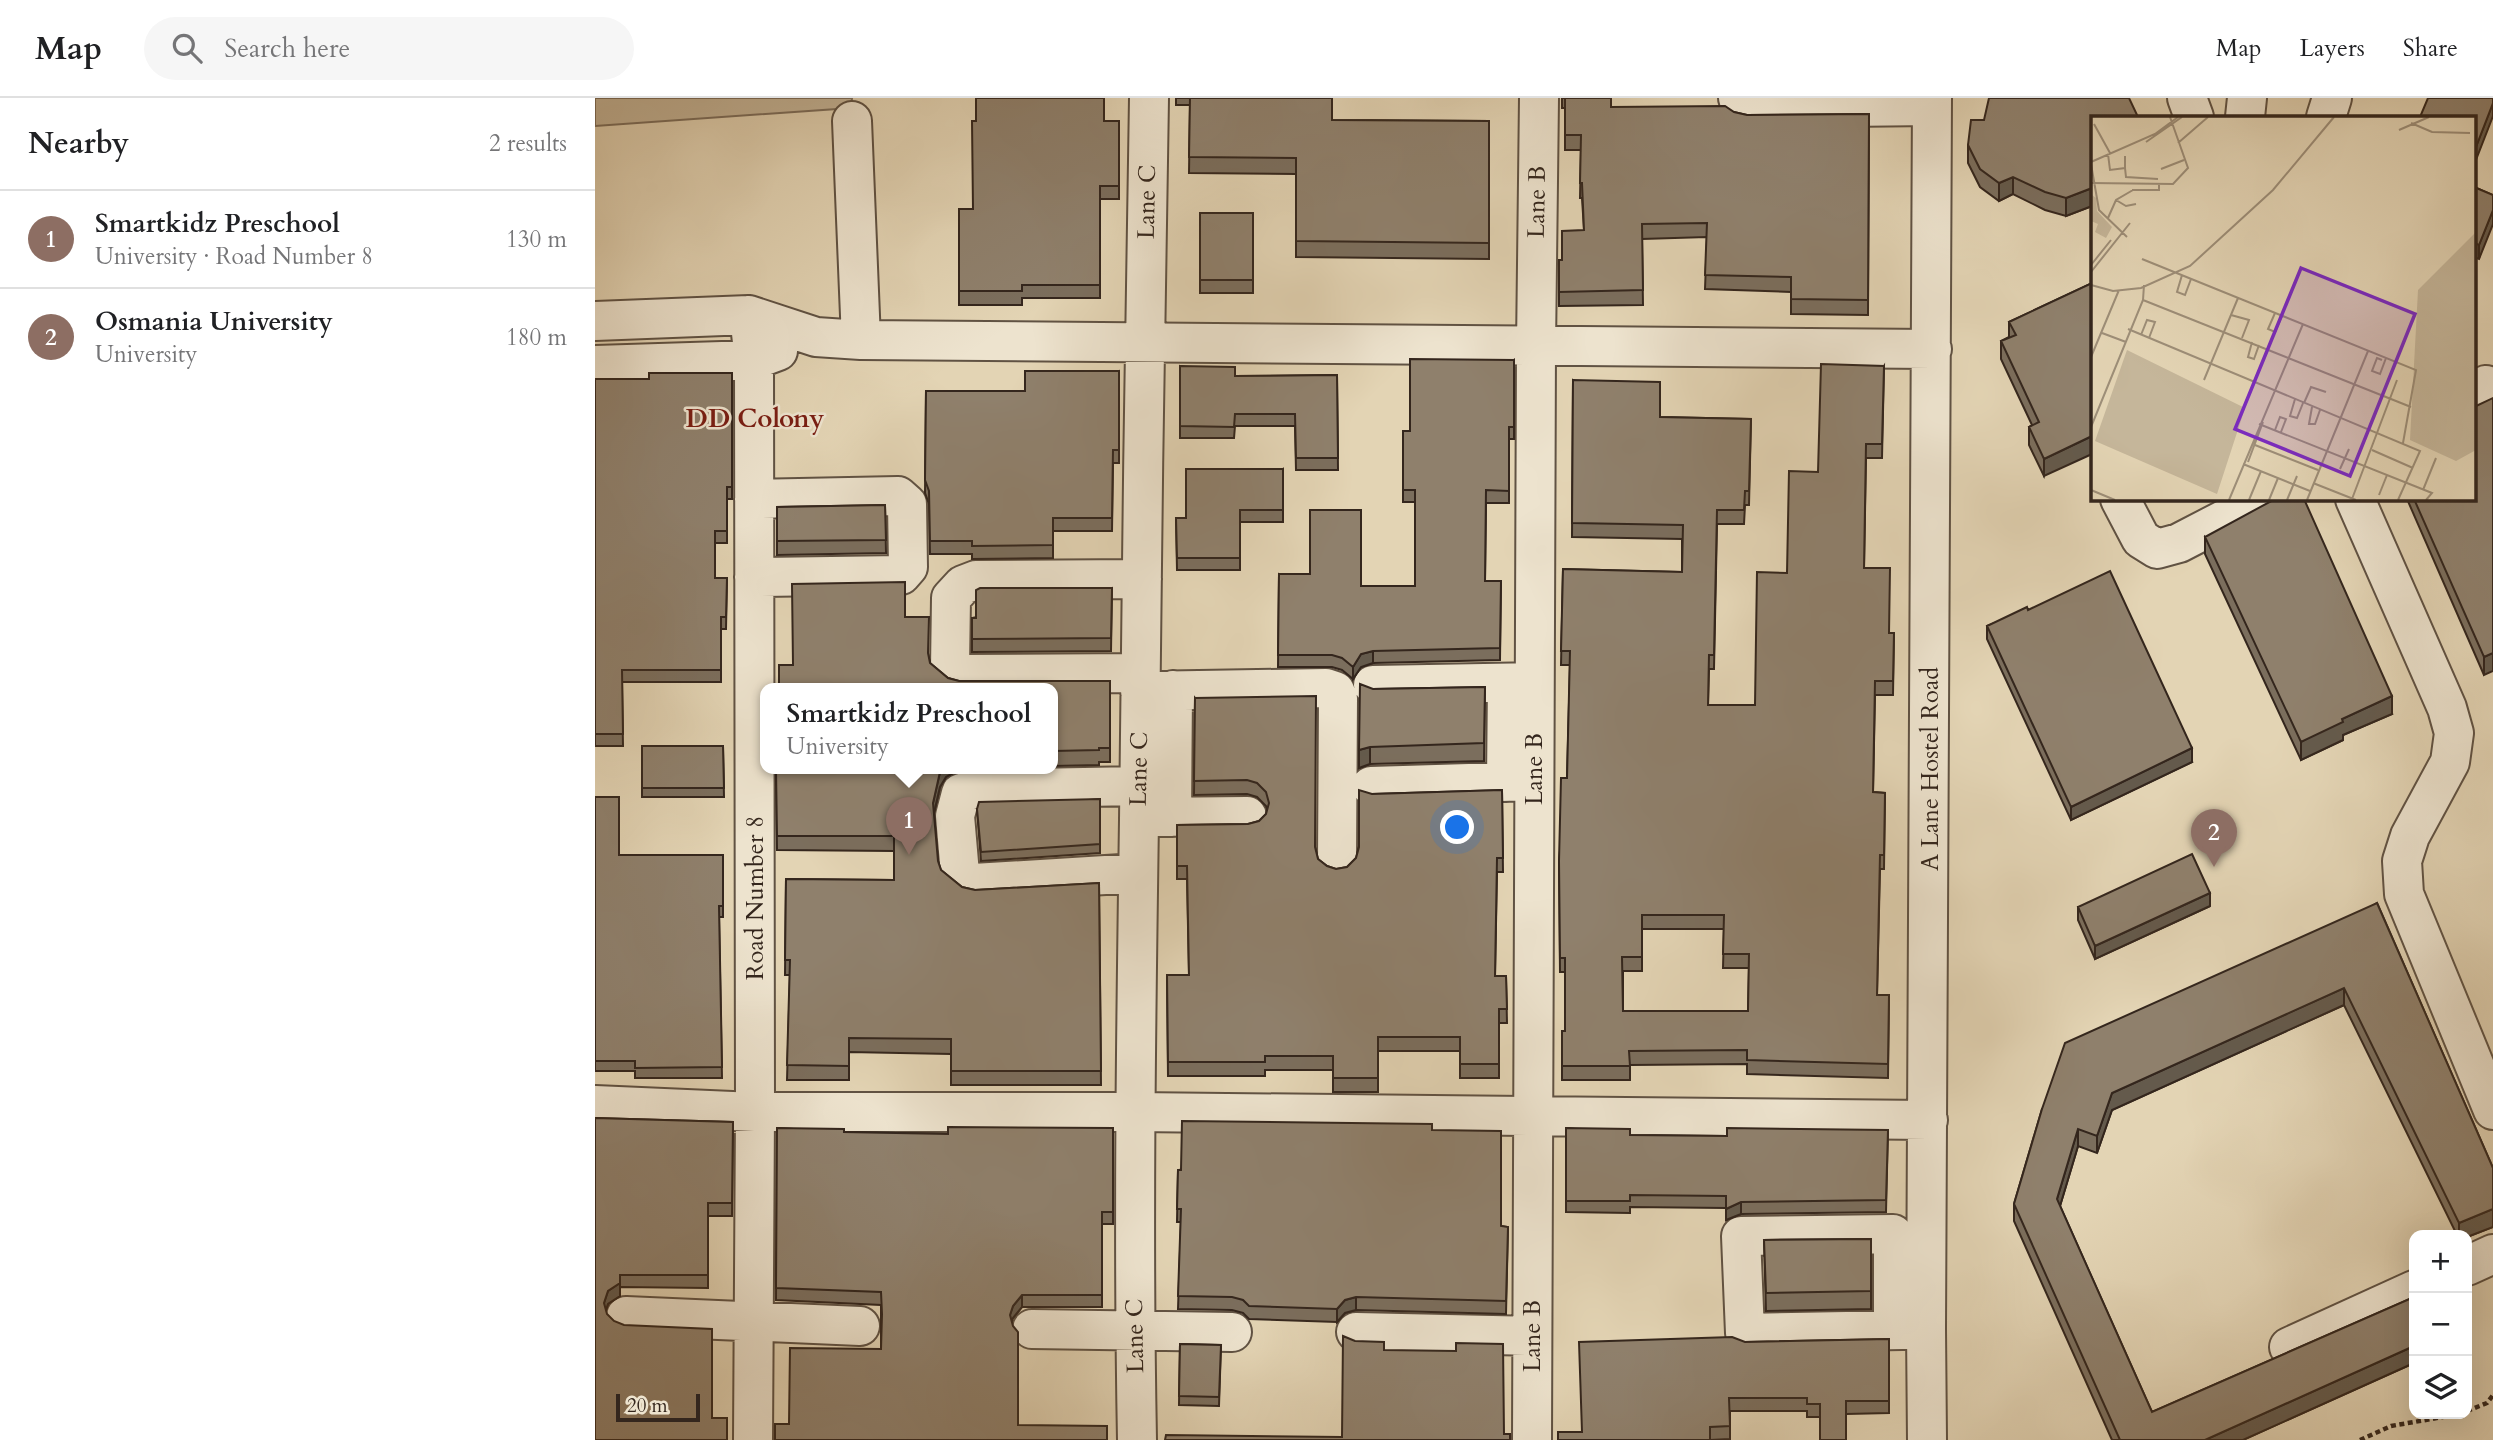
<!DOCTYPE html>
<meta charset="utf-8">
<style>
:root{--surface:#fff;--page:#f6f6f6;--text:#202124;--muted:#757577;--line:#e0e0e0;--accent:#0b8043}
body{margin:0;font-family:Cardo,serif;background:var(--page);color:var(--text)}
.controls{position:absolute;right:21px;bottom:21px;display:grid;overflow:hidden;border-radius:14px;box-shadow:0 7px 28px #0002}
.controls button{width:63px;height:63px;display:grid;place-items:center;padding:0;border:0;border-bottom:2px solid var(--line);background:var(--surface);color:var(--text);font:35px sans-serif}
.scale{position:absolute;left:21px;bottom:18px;width:84px;box-sizing:border-box;padding-left:7px;border:4px solid #34261d;border-top:0;font-size:19px;line-height:24px;white-space:nowrap;color:#34261d;-webkit-text-stroke:5px #ede3ce;paint-order:stroke}
.you{position:absolute;left:863px;top:730px;width:24px;height:24px;margin:-18px;border:5px solid #fff;border-radius:50%;background:#1a73e8;box-shadow:0 0 0 10px #1a73e833}
.badge{display:grid;place-items:center;width:46px;height:46px;border-radius:50%;background:var(--accent);color:#fff;font-size:23px;font-weight:700}
.pin{position:absolute;translate:-50% -58px;filter:drop-shadow(0 2px 4px #0008)}
.pin::after{content:'';position:absolute;top:37px;width:24px;height:21px;background:inherit;clip-path:polygon(0 0,100% 0,50% 100%)}
.popup{position:absolute;left:165px;top:585px;width:298px;height:91px;box-sizing:border-box;display:grid;place-content:center;border-radius:14px;background:var(--surface);filter:drop-shadow(0 2px 5px #0005);font-size:23px;white-space:nowrap;color:var(--muted)}
.popup b{font-size:26px;color:var(--text)}
.popup::after{content:'';position:absolute;left:50%;top:100%;margin-left:-14px;border:14px solid transparent;border-top-color:var(--surface)}
.list{margin:0;padding:0;list-style:none}
h2{display:flex;justify-content:space-between;align-items:center;height:91px;margin:0;padding:0 28px;font-size:30px}
h2 small{font-size:23px;font-weight:400;color:var(--muted)}
.list li{display:grid;grid-template-columns:46px 1fr auto;gap:21px;align-items:center;box-sizing:border-box;height:98px;padding:0 28px;border-top:2px solid var(--line)}
.list b{display:block;font-size:26px;white-space:nowrap}
.list p{margin:0;font-size:23px;white-space:nowrap;color:var(--muted)}
.list em{font-size:23px;font-style:normal;color:var(--muted)}
.icon{flex:none;width:38px;height:38px;fill:none;stroke:currentColor;stroke-width:2;stroke-linecap:round;stroke-linejoin:round}
.map{position:relative;flex:none;width:1898px;height:1342px;overflow:hidden}
header{display:flex;align-items:center;gap:42px;box-sizing:border-box;height:98px;padding:0 35px;background:var(--surface);border-bottom:2px solid var(--line)}
header strong{font-size:33px}
nav{display:flex;gap:38px;margin-inline-start:auto;font-size:24px}
.search{width:490px;height:63px;background:var(--page);display:flex;align-items:center;gap:18px;box-sizing:border-box;padding:0 24px;border-radius:38px;color:var(--muted);font-size:26px}
main{display:flex}
aside{flex:1;background:var(--surface)}
.map>svg:first-child{display:block}
.green{fill:#c5b69a;stroke:#7c6e5c;stroke-width:2}
.lines{fill:none;stroke-linecap:round;stroke-linejoin:round}
.minor-casing{stroke:#605243;stroke-width:42}
.path{stroke:#34261d;stroke-width:4.5;stroke-dasharray:5 3.5;stroke-linecap:butt}
.minor{stroke:#ede3ce;stroke-width:38}
.wall{fill:#7b6e5d;stroke:#34261d;stroke-width:2;fill-rule:evenodd}
.shaded-wall{fill:#645a4c;stroke:#34261d;stroke-width:2}
.building{fill:#8f806c;stroke:#34261d;stroke-width:2;fill-rule:evenodd}
.labels{text-anchor:middle;dominant-baseline:central;stroke-width:5;stroke-linejoin:round;paint-order:stroke}
.street-label{font-size:24px;fill:#34261d;stroke:#ede3ce}
.neighbourhood-label{font-size:26px;font-weight:bold;fill:#7a1f14;stroke:#ede3ce}
.inset-road{fill:none;stroke:#9d8e78;stroke-width:2}
.view{fill:#7b2cbf;fill-opacity:0.15;stroke:#7b2cbf;stroke-width:3.5}
.inset-edge{fill:none;stroke:#34261d;stroke-width:3.5}
</style>
<header>
<strong>Map</strong>
<div class="search"><svg class="icon" aria-label="search" viewBox="0 0 24 24"><circle cx="10" cy="10" r="6"/><path d="M15 15l6 6"/></svg>Search here</div>
<nav><a>Map</a><a>Layers</a><a>Share</a></nav>
</header>
<main>
<aside>
<h2>Nearby<small>2 results</small></h2>
<ul class="list">
<li><span class="badge" style="background:#8d6e63">1</span><div><b>Smartkidz Preschool</b><p>University · Road Number 8</p></div><em>130 m</em></li>
<li><span class="badge" style="background:#8d6e63">2</span><div><b>Osmania University</b><p>University</p></div><em>180 m</em></li>
</ul>
</aside>
<div class="map">
<svg width="1898" height="1342" viewBox="0 0 1898 1342">
<rect width="100%" height="100%" fill="#e3d4b4"/>
<filter id="stains"><feTurbulence type="fractalNoise" baseFrequency=".00286" numOctaves="4"/><feColorMatrix values="0 0 0 0 .2 0 0 0 0 .09 0 0 0 0 .02 0 0 0 .5 -.17"/></filter>
<radialGradient id="worn" r=".72"><stop offset=".6" stop-color="#630" stop-opacity="0"/><stop offset="1" stop-color="#630" stop-opacity=".3"/></radialGradient>
<path class="green" d="M0,0H257L256,10L0,28Z"/>
<g class="lines">
<g class="minor-casing">
<path id="minor" d="M1143,0L1146,8L1152,10L1337,8
M1592,0L1599,19
M1650,19L1652,0
M1731,19L1737,0
M257,23L266,242
M154,217L159,262L160,1014L158,1342
M0,223L154,217L221,239L266,242L1337,251
M0,267L159,262L183,253
M1879,293L1891,287
M159,401L303,398L312,406L313,469L306,477L159,479
M1525,401L1546,441L1562,451L1584,445L1669,401
M1760,401L1852,610L1859,635L1855,664L1815,738L1807,763L1809,796L1898,1012
M545,575L364,576L355,570L356,500L368,487L381,482L547,481
M778,587L939,584
M545,593L731,590L740,593L743,600L742,763
M911,684L912,585
M776,688L939,683
M552,719L652,718
M577,719L578,592
M543,775L379,785L365,776L360,718L366,695L380,691L544,688
M0,1007L160,1014H540L1333,1022
M1872,1168L1898,1156
M31,1218L265,1228
M437,1231L637,1234
M1298,1232V1136L1146,1138L1150,1235L1307,1232L1331,1231
M761,1234L937,1238
M1694,1249L1819,1192
M542,1342C538,1135 541,928 544,722C547,481 549,241 554,0
M937,1342L941,249L944,0
M1332,1342L1331,1231L1337,0"/>
</g>
<path class="path" d="M1872,1313L1892,1305L1898,1297
M1765,1342L1796,1328L1865,1316"/>
<use href="#minor" class="minor"/>
</g>
<path class="wall" d="M581,0H737V22L894,23V161L701,159V76L594,75L595,7H581Z
M967,0H1016V9L1139,14L1152,17L1274,16L1273,217L1196,216V194L1110,191L1112,139L1047,141L1048,207L964,208V162H967L989,132L987,100H985L986,52H970V10H967Z
M1497,19V108L1471,118L1450,112L1418,96L1404,103L1385,89L1373,65V47L1389,22Z
M509,23H524V101H505V200H427V207H364V111H378Z
M1879,89L1898,97L1884,161L1879,159Z
M605,115H658V195H605Z
M1497,185L1449,378L1434,347V329L1437,327L1406,261V243L1414,239V224Z
M919,262V341H914V405H891L890,483H906L905,562L778,565L766,569L758,581L747,572L737,569H683L684,476L766,488H820V404H808V333H815Z
M585,268L640,278L742,277L743,372H701L700,328H640L639,340H585Z
M1289,268L1287,360H1271L1269,470L1294,535H1299L1298,597H1280L1278,694L1290,695L1289,771H1285L1282,897H1294L1293,980L1152,976V966L1035,967V982H967V933H970V874H965L964,763L972,680L975,567H966L968,471L1087,474V441L977,439L978,282L1065,319L1156,321L1154,407H1150L1149,426H1122L1119,571H1114L1113,607H1160L1192,475L1223,374ZM1047,831H1129L1128,870H1154L1153,913H1028V873H1047Z
M524,273V365H518L517,433H458V460L377,461V456H335L334,406L330,395L331,293H430Z
M137,275V401H132V445H120V480H132L131,531H126V584H27L28,648H0V281H54Z
M1898,300L1889,577L1812,401H1879Z
M688,371V424H645V472H582L581,420H591Z
M290,407L291,455L182,457V409Z
M1610,439L1797,616L1748,637V642L1706,662L1610,456Z
M517,490L516,553L377,554V520Z
M1433,512L1597,664L1476,722L1392,541V528Z
M310,519L333,556L335,565L353,580L364,583H515V664H504V667L458,668V591H184Z
M890,589L889,663L775,666L764,670L778,591Z
M600,600L720,749L723,761L732,768L741,771L752,769L761,760L777,696L907,692L908,774H902L900,878H911L912,925H904V980H865V953H783V994H738V972H670V978H573L572,877H594L592,781H582V727L653,726L664,723L671,716L672,711L671,708L662,699L652,696L599,697Z
M47,648H128L129,699H47Z
M181,672L360,674L351,679L345,689L339,715L343,763L346,772L367,789L380,792L504,785L506,987H356V956L254,954V982H192L195,877H190L191,781L299,782V753L182,752Z
M0,699L24,757H128V819H124L127,980H40V973H0Z
M505,701V755L386,763L382,711Z
M1782,805L1898,1070V1129L1872,1139V1137H1862L1749,907L1517,1012L1502,1055L1483,1048L1465,1108L1557,1314L1819,1199V1265L1648,1342H1517L1419,1123V1106L1447,1011Z
M1615,808L1500,861L1483,822V809Z
M0,1020L138,1024L137,1118H113V1190L25,1189V1198L13,1206L11,1212Z
M182,1030L249,1034L353,1036L518,1030V1126H507V1209H427L418,1220L194,1326L286,1251V1207L181,1202Z
M971,1030L1035,1037L1132,1038L1293,1032L1291,1114L1146,1116L1131,1122V1110L1035,1109V1115L971,1114Z
M837,1032L906,1128L913,1129L911,1216L761,1212L750,1215L742,1224L654,1221L648,1215L637,1212L583,1211L586,1124H582L583,1072Z
M1276,1141V1211L1171,1213L1169,1142Z
M1294,1241V1315L1251,1316L1225,1319H1212V1313H1135V1341L1115,1342L987,1334L1150,1244Z
M585,1246L626,1247L624,1308L584,1307Z"/>
<path class="shaded-wall" d="M1898,5V18L1879,67V54Z
M1418,79V96L1404,103V85Z
M1497,90V108L1471,118V100Z
M1898,112V126L1884,161V147Z
M1497,338V356L1449,378V361Z
M778,553V565L766,569L758,581V569L766,556Z
M1898,555V573L1889,577V559Z
M1797,598V616L1748,637V642L1706,662V644L1747,621Z
M775,649V666L764,670V652Z
M1597,650V664L1476,722V709Z
M347,671H371L360,674L351,679L345,689L338,719V705L345,674Z
M1615,795V808L1500,861V848Z
M1749,890V907L1517,1012L1502,1055V1038L1517,995Z
M1483,1031V1048L1462,1118V1101Z
M1146,1104V1116L1131,1122V1111Z
M1898,1111V1129L1872,1139V1137H1864V1125Z
M25,1185V1198L13,1206L9,1218V1205L13,1193Z
M427,1197V1209L418,1220L415,1230V1217L418,1208Z
M761,1199V1212L750,1215L742,1224V1211L750,1202Z
M1875,1223V1240L1872,1242V1225Z
M1819,1248V1265L1648,1342H1610Z"/>
<path class="building" d="M381,0H509V23H524V88H505V187H427V193H364V111H378L377,23H381Z
M595,0H737V22L894,23V145L701,143V60L594,59Z
M970,0H1016V9L1130,8L1139,14L1152,17L1274,16L1273,202L1196,201V179L1110,177L1112,125L1047,126L1048,192L964,194V162H967V133L989,132L987,85H985L986,37H970Z
M1394,0H1534L1543,19H1497V90L1471,100L1450,94L1418,79L1404,85L1385,71L1373,47L1376,22H1389Z
M1833,0H1898V5L1879,54V19H1825Z
M1879,89L1898,97V112L1884,147L1879,145Z
M605,115H658V182H605Z
M1497,185V338L1449,361L1434,329L1444,324L1406,243L1421,237L1414,224Z
M815,261L919,262V329H914V393L891,392L890,483H906L905,550L778,553L766,556L758,569L747,560L737,557H683L684,476H715V412H766V488H820V392H808V333H815Z
M1226,266L1289,268L1287,346H1271L1269,470H1295L1294,535H1299L1298,583H1280L1278,694L1290,695L1289,757H1285L1282,897H1294L1293,966L1152,962V952L1034,953L1035,968H967V933H970V860H965L964,763L966,680H972L975,553H966L968,471L1087,474L1088,427L977,425L978,282L1065,284V319L1156,321L1154,393H1150L1149,412H1122L1119,557H1114L1113,607H1160L1162,474L1192,475L1194,373L1223,374ZM1047,817H1129L1128,856H1154L1153,913H1028L1027,859H1047Z
M585,268L640,269V278L742,277L743,360H701L700,316H640L639,329L585,328Z
M430,273H524V352H518L517,420H458V447L377,448V443H335L334,393L330,382L331,293H430Z
M54,275H137V389H132V433H120V480H132L131,519H126V572H27L28,636H0V281H54Z
M1898,300V555L1889,559L1819,401H1879V309Z
M591,371H688V412H645V460H582L581,420H591Z
M1680,401H1709L1797,598L1747,621L1748,624L1706,644L1610,439Z
M290,407L291,442L182,443V409Z
M1515,473L1597,650L1476,709L1392,528L1432,509L1433,512Z
M310,484V519H334L333,555L335,565L353,580L364,583H515V650H504V652L458,653V591H184V567H198L197,486Z
M385,490H517L516,540L377,541V520H381V492Z
M765,586L778,591L890,589L889,645L775,649L764,652Z
M721,598L720,749L723,761L732,768L741,771L752,769L761,760L764,749V692L777,696L907,692L908,760H902L900,878H911L912,911H904V966H865V939H783V980H738V958H670V964H573L572,877H594L592,768H582V727L653,726L664,723L671,716L674,705L671,694L662,685L652,682L599,683L600,600Z
M47,648H128L129,690H47Z
M185,671H347L345,674L338,705L343,763L346,772L367,789L380,792L504,785L506,973H356V941L254,940V968L192,967L195,862H190L191,781L299,782V738H182L181,672Z
M0,699H24V757H128V808H124L127,969L40,970V963H0Z
M505,701V746L386,754L382,711L384,704Z
M1597,756L1615,795L1500,848L1483,809Z
M1782,805L1898,1070V1111L1864,1125L1749,890L1517,995L1502,1038L1483,1031L1462,1101L1557,1314L1819,1199V1248L1610,1342H1525L1419,1106L1447,1011L1470,945Z
M0,1020L138,1024L137,1105H113V1177H25V1185L13,1193L9,1205L12,1216L19,1223L29,1227L117,1231V1320H132V1342H0Z
M587,1023L837,1026V1032L906,1033V1128L913,1129L911,1203L761,1199L750,1202L742,1211L654,1208L648,1202L637,1199L583,1198L586,1111H582L583,1072H586Z
M353,1029L518,1030V1114H507V1197H427L418,1208L415,1217L418,1228L423,1234V1327L512,1328V1342H180V1326H194L195,1250L286,1251L287,1216L286,1194L181,1190L182,1030L249,1031V1034L353,1036Z
M971,1030L1035,1031V1037L1132,1038V1030L1293,1032L1291,1102L1146,1104L1131,1111V1098L1035,1097V1103H971Z
M1276,1141V1193L1171,1195L1169,1142Z
M1872,1215L1875,1223L1872,1225Z
M748,1238L760,1243L789,1244V1252L861,1253V1245L908,1246L909,1336H915V1342H570L571,1337L747,1339Z
M1137,1239L1150,1244L1294,1241V1303H1251V1342H1225V1306H1212V1300H1134L1135,1328L1115,1329V1342H963V1334H987L984,1244Z
M585,1246L626,1247L624,1299L584,1298Z"/>
<g class="labels">
<g class="street-label">
<text transform="translate(552 104) rotate(-89)">Lane C</text>
<text transform="translate(942 104) rotate(-89)">Lane B</text>
<text transform="translate(544 671) rotate(-89)">Lane C</text>
<text transform="translate(939 671) rotate(-90)">Lane B</text>
<text transform="translate(1335 671) rotate(-90)">A Lane Hostel Road</text>
<text transform="translate(160 800) rotate(-90)">Road Number 8</text>
<text transform="translate(540 1238) rotate(-91)">Lane C</text>
<text transform="translate(937 1238) rotate(-90)">Lane B</text>
</g>
<g class="neighbourhood-label">
<text x="160" y="320">DD Colony</text>
</g>
</g>
<g transform="translate(1496 18)">
<rect width="385" height="385" fill="#e3d4b4"/>
<path d="M1,79L5,82L6,95L21,111L15,122L4,116L7,108L0,105ZM385,116V334L365,345L319,324L327,174ZM36,234L154,292L126,378L4,325Z" fill="#c5b69a"/>
<path class="inset-road" d="M320,7L341,16L379,17M3,8L19,37M308,14L338,1M55,26L91,1M87,27L117,1M17,38L19,54L34,52V40M0,46L64,18L87,1M0,48L8,94L36,121M34,52L35,61L67,63M70,53L93,44M0,67L82,68L97,52L79,1M41,74H68V68M25,84L35,90L45,88M17,102L25,84L42,74M51,143L325,254L312,327M0,149L20,124M0,156L39,107M91,159L86,176L94,179L100,163M0,169L22,175L50,172L99,150L182,74L243,1M52,184L320,291M184,197L177,213L184,216L191,200M140,199L158,204L151,222M37,213L329,335L307,384M11,217L35,226M50,219L56,204L64,206L58,222M161,226L157,241L163,243L168,229M0,241L28,174M291,244L286,242L281,255L289,258L295,242M113,264L147,182M204,283L199,300L206,302L212,287M213,287L220,271L235,276M221,291L218,308H224L229,294M168,308L341,377L335,384M0,311L52,184L53,169M184,314L189,301L195,303L190,316M164,329L227,354M281,334L322,352M157,346L172,306M152,348L219,375M249,353L258,333M222,367L265,384M0,374L24,384M332,374L345,342M288,379L296,359M261,383L306,264M138,384L212,208M158,384L170,355M178,384L187,362M196,384L206,360M216,384L277,235"/>
<path class="view" d="M210,152L324,198L259,360L144,313Z"/>
<rect width="385" height="385" class="inset-edge"/>
</g>
<rect width="100%" height="100%" filter="url(#stains)"/>
<rect width="100%" height="100%" fill="url(#worn)"/>
</svg>
<div class="controls">
<button>+</button>
<button>−</button>
<button><svg class="icon" aria-label="layers" viewBox="0 0 24 24"><path d="M12 4l9 5-9 5-9-5zM3 14l9 5 9-5"/></svg></button>
</div>
<div class="scale">20 m</div>
<div class="you"></div>
<div class="pin badge" style="left:314px;top:757px;background:#8d6e63">1</div>
<div class="popup"><b>Smartkidz Preschool</b>University</div>
<div class="pin badge" style="left:1619px;top:769px;background:#8d6e63">2</div>
</div>
</main>
